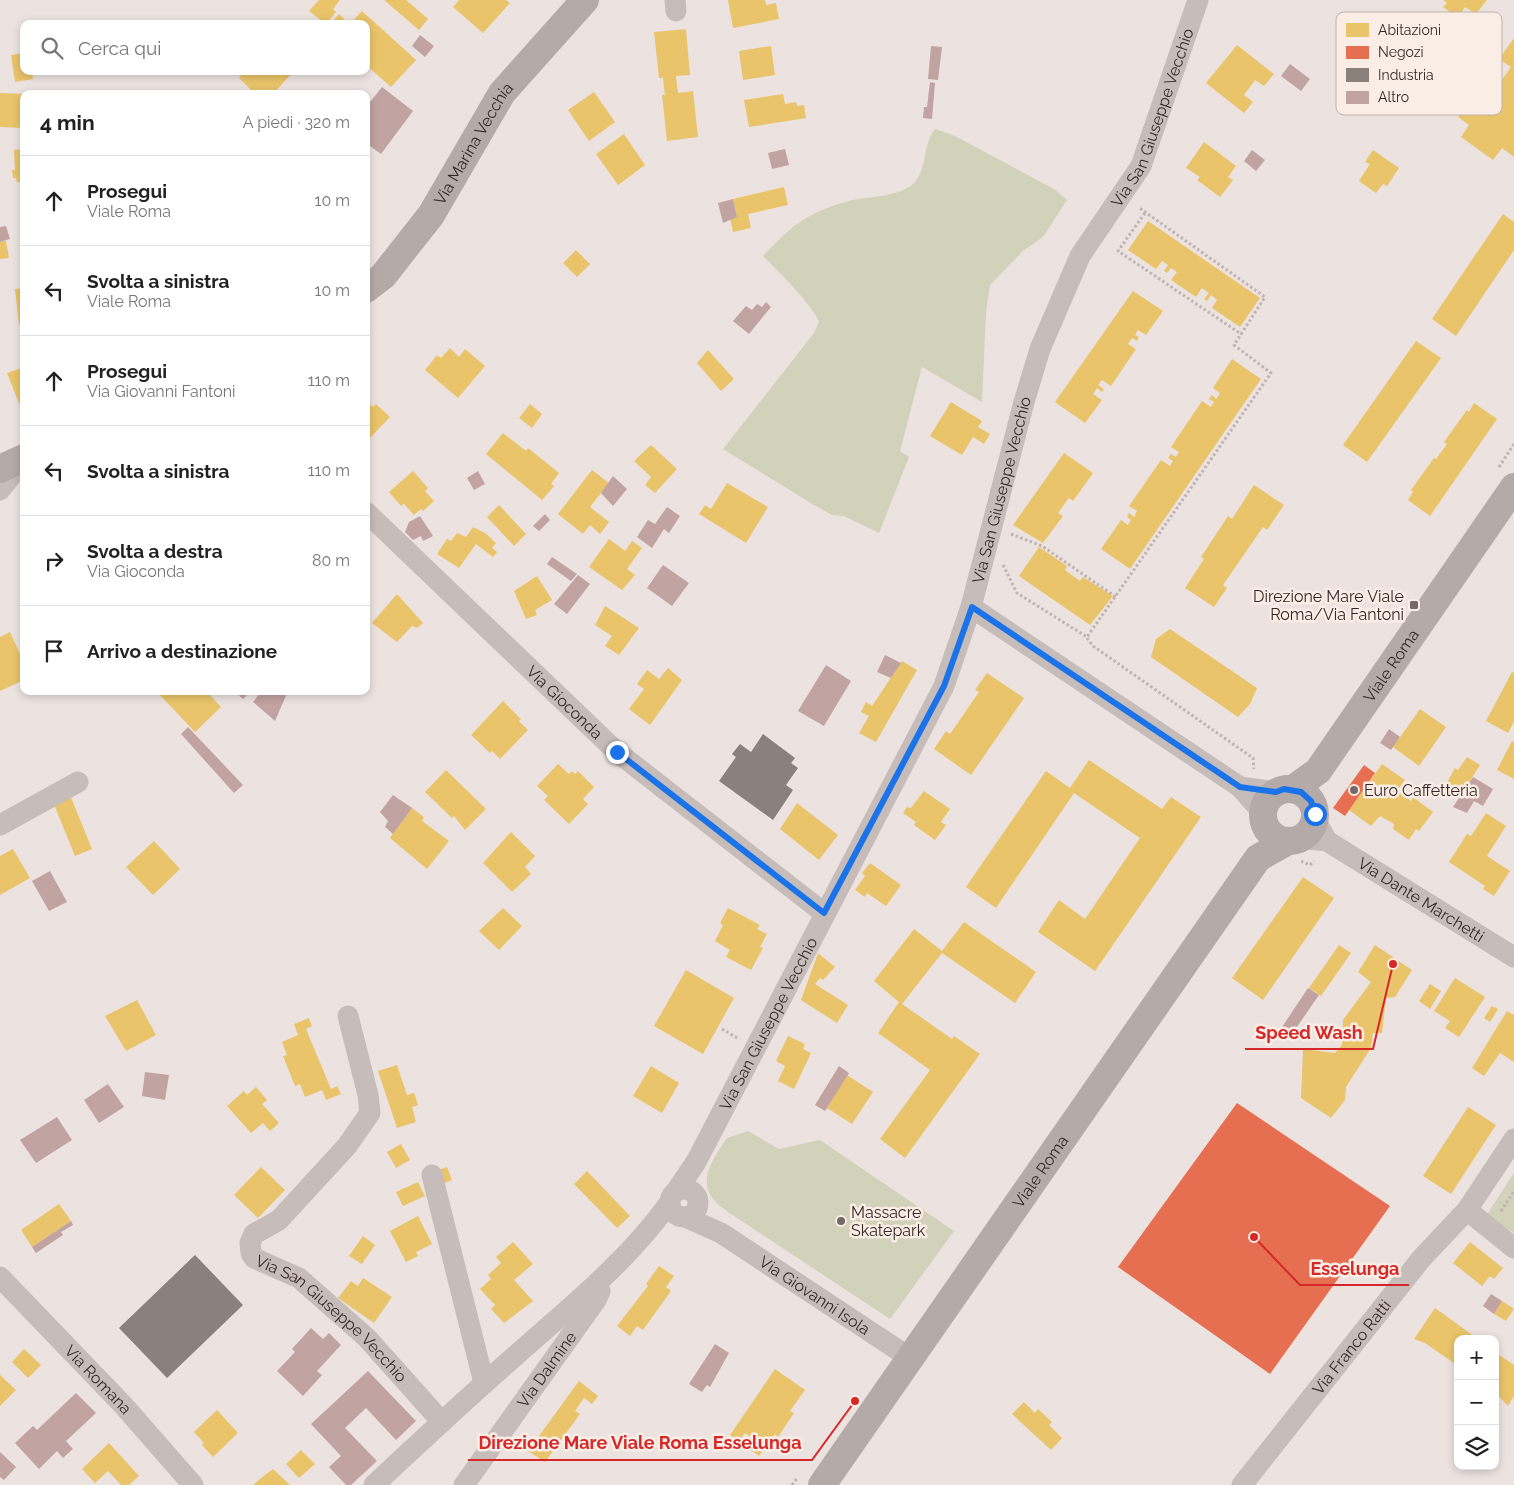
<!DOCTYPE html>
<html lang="it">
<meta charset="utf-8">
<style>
:root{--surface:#fff;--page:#f6f6f6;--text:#222;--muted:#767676;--line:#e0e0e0}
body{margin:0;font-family:Raleway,sans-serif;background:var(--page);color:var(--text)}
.controls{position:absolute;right:15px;bottom:15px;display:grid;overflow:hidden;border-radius:10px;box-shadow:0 2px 8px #0003}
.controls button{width:45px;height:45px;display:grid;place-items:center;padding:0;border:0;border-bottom:1px solid var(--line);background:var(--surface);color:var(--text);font:25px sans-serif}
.stop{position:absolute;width:15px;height:15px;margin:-11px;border:4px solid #1a73e8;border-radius:50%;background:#fff}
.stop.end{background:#1a73e8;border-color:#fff;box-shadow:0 1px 5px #0008}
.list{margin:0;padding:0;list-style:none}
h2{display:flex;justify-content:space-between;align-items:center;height:65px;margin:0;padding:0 20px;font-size:21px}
h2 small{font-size:16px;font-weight:400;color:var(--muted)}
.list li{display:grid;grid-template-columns:32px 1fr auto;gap:15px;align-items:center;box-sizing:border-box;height:90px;padding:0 20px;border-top:1px solid var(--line)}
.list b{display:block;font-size:19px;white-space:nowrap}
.list p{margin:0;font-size:16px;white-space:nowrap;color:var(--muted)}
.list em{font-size:16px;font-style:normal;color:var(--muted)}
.icon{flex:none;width:28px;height:28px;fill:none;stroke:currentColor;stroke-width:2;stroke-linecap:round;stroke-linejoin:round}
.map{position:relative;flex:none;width:1514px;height:1485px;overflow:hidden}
.search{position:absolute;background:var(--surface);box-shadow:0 2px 8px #0003;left:20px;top:20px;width:350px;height:55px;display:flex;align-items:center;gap:12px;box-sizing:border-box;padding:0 18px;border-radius:10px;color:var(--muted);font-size:19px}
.panel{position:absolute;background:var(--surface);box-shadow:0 2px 8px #0003;left:20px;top:90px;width:350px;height:605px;border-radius:10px}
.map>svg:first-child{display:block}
.green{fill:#d2d1ba}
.homes{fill:#e9c46a}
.shops{fill:#e76f51}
.industry{fill:#8a817c}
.building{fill:#c1a3a1}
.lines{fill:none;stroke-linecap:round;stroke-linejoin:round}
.path{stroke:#bfb4b1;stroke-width:3;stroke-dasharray:2.5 2.5;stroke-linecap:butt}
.minor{stroke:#c6bcb9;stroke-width:21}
.major{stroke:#b4aaa8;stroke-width:28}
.route{stroke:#1a73e8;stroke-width:6}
.poi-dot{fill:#766968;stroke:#faede6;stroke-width:2}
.labels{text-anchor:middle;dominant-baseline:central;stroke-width:5;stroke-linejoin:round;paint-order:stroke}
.street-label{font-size:16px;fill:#362827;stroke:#faede6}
.poi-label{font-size:16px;fill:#362827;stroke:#faede6;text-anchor:start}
.key{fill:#faede6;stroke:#bfb2ad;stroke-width:1}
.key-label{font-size:14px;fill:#362827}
.leader{fill:none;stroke:#d62828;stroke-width:2}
.callout-dot{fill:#d62828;stroke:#faede6;stroke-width:2}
.callout-label{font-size:18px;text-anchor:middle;font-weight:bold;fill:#d62828;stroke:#faede6;stroke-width:5;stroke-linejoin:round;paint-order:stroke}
</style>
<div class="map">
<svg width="1514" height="1485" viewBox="0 0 1514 1485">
<rect width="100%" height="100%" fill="#ece3e0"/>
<path class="green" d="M935,129L955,136L1054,189L1067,200L1043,237L1023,251L990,285L986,312L982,402L922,367L900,451L909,457L879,533L844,516L832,515L814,505L723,449L814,333L819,322C811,303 778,271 763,256C791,227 804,214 845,202C865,196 895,198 912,185C928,171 922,145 935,129Z
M748,1131L779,1149L820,1140L954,1231L890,1319L728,1212C723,1208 717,1204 713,1199C697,1179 716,1155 727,1138Z
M1514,1173V1233L1486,1216Z"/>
<path class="homes" d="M319,0H340L333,9L336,12L326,24L309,11Z
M384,0H406L428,19L419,30Z
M459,0H506L510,3L483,33L453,7Z
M728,0H765L766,5L776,3L779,19L733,28Z
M1443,0H1487L1476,14L1465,7L1458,17L1443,7L1447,3Z
M362,11L416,60L391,87L366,65V24H350Z
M339,14L349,24H330Z
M686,29L690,75L676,76L678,93L693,91L698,137L667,141L662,95H665L663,78H659L654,32Z
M1514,38V157L1502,148L1493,160L1461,137L1469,125L1458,117L1480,85L1492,94L1511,67L1499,59Z
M1237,45L1274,74L1264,86L1255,80L1244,95L1253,102L1244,113L1206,83Z
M771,46L775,75L743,80L739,51Z
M24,53V71H32L33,79L15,82L11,55Z
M245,71H294L273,94H255L239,78Z
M594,92L615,122L589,141L568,110Z
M0,93L24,94V128L0,127Z
M783,94L785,104L796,102L797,106L804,105L806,118L749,127L744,100Z
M624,134L645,165L618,185L596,154Z
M1204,142L1236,166L1228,177L1233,180L1220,197L1197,180L1200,177L1186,168Z
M24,149V182H17L16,178H13L12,170H15L14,150Z
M1373,150L1399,168L1387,186L1383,184L1376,193L1359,181L1370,164L1365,162Z
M784,187L788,205L748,214L751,228L733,232L730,218L737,217L733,199Z
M1503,214L1514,222V250L1456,336L1432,319Z
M1148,221L1260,298L1240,327L1212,308L1217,300L1211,295L1207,301L1204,299L1209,293L1202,288L1196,297L1171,280L1177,272L1171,268L1167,273L1164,271L1168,265L1162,261L1156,269L1128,250Z
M6,241L9,258L0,259V242Z
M576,250L590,264L577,277L563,263Z
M24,288V325H19L15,289Z
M1133,291L1163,311L1146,335L1138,330L1135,335L1139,337L1137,341L1132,338L1128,344L1136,349L1111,386L1102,380L1098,385L1104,389L1102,392L1097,388L1093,394L1102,400L1085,423L1055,402Z
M1416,341L1441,358L1367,462L1343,445Z
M450,348L459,357L465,349L485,366L458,398L425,370L437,355L441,358Z
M708,350L734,379L721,391L697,363Z
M1232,359L1261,379L1130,569L1101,549L1121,520L1128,525L1131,520L1127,517L1129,513L1134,517L1137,511L1129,506L1161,460L1170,466L1173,461L1168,458L1171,454L1176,457L1179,452L1171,447L1202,401L1211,407L1214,402L1209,399L1212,395L1216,399L1220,393L1213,388Z
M24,367V416L7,373Z
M366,401L373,407L376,404L390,417L366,442Z
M951,402L982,421L978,427L990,434L984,444L973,437L962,455L930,436Z
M1474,403L1497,419L1430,516L1408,500L1413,492L1411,490L1434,458L1436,459L1447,444L1444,442L1467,410L1469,412Z
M530,404L542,414L532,428L519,418Z
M503,433L526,451L528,448L559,473L551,484L554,486L542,500L486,454Z
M651,445L677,469L655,493L645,485L651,477L634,461Z
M1064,453L1093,473L1073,501L1069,498L1058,513L1063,516L1043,543L1013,525Z
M592,470L609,483L590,507L609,522L600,534L590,525L583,534L558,514Z
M413,471L428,488L425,491L434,501L423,511L421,509L414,515L404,504L401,506L389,492Z
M727,483L768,507L746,543L699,514L705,505L711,509Z
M1254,485L1284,505L1267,530L1263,527L1223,585L1227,588L1214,607L1185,588L1204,559L1201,557L1228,516L1232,519Z
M499,505L526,534L514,546L487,517Z
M473,527L485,533L496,543L492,548L497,552L493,557L476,544L459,568L437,554L447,539L451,541L457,533L466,537Z
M609,539L625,551L632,541L642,548L627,569L635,575L622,590L589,567Z
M1039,547L1067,566L1065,570L1080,581L1083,577L1113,596L1090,625L1019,576Z
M537,576L552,600L535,610L537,615L526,619L514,591Z
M397,594L423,623L417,628L412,626L397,642L372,623Z
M605,606L639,628L619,655L605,646L612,636L595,625Z
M1170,629L1257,688L1250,704L1238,717L1151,657L1156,639Z
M10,632L24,663V680L0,691V637Z
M902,661L917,670L876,742L859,733L869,716L861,712L866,702L872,706Z
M668,668L682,680L650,725L629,709L644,689L637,684L647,670L659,679Z
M1512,672L1514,673V722L1508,733L1486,721Z
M987,673L1024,698L971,775L934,749L946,731L950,734L979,692L975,690Z
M156,691H206L221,707L195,732Z
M503,701L521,719L519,721L528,730L500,759L492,751L490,753L471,735Z
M1420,709L1446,727L1419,766L1393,747Z
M1512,741L1514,742V779L1497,770Z
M1467,757L1480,765L1461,795L1445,786L1455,768L1458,770Z
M1089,760L1162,809L1171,797L1201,817L1095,971L1038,932L1059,900L1085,919L1140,838L1074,793L996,908L966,887L1046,771L1070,788Z
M558,764L569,774L572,771L575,774L578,771L594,787L583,799L588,804L569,824L544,800L548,796L537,786Z
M1382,764L1405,780L1397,791L1411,801L1413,797L1433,812L1419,831L1416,829L1409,840L1393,829L1394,824L1380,816L1371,826L1349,810Z
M446,770L486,809L465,830L454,816L452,818L425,792Z
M924,791L950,809L941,822L946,825L935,840L914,825L916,822L903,813L907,807L911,808Z
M70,795L92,849L75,856L53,802Z
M797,803L838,835L819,860L780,829Z
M412,808L424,817L422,821L449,841L427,869L390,838Z
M1486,813L1506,826L1487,856L1510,871L1494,896L1483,889L1485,886L1449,862L1467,834L1471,836Z
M511,832L535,856L525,867L531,874L512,892L483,863Z
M154,841L180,869L153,895L126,867Z
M13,849L30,878L0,895V856Z
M870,863L901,885L886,906L867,893L865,897L855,890L865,876L862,873Z
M1303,877L1334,898L1263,1000L1232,978Z
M503,908L522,926L499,950L479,931Z
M728,908L760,925L757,929L767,934L760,947L763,948L751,970L726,957L730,950L715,941L723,925L720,923Z
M964,922L1036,972L1015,1003L942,953L902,1004L952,1039L954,1036L980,1054L905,1158L880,1139L930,1070L878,1033L899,1002L874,981L914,929L942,951Z
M1339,945L1351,953L1321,996L1309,988Z
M1375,945L1412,970L1395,997L1386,998L1382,1033H1373L1371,1048L1346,1087L1345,1100L1331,1118L1301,1098L1303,1049L1335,1053L1342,1045L1343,1020L1371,982L1358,972Z
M818,953L835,967L823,980L820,978L815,984L848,1005L837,1023L801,1000Z
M686,970L734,998L703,1054L654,1026Z
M1455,978L1485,997L1459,1037L1445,1028L1450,1021L1434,1011Z
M1430,984L1441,991L1430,1009L1419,1001Z
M137,1000L156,1035L126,1051L105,1016Z
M1492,1006L1498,1009L1490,1022L1484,1018Z
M1507,1011L1514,1015V1062L1500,1053L1484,1076L1472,1068Z
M309,1018L312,1026L306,1029L331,1089L337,1086L341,1094L326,1100L322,1090L305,1097L300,1084L295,1086L283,1056L287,1055L282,1042L298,1035L294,1024Z
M788,1036L805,1044L803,1049L811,1053L794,1089L778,1081L785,1066L776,1061Z
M397,1065L407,1095L414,1093L418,1105L412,1107L416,1122L397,1128L378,1071Z
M651,1066L679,1083L662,1113L633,1096Z
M847,1075L873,1092L852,1124L827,1108Z
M256,1087L267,1100L262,1104L279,1123L270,1131L263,1123L251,1133L227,1106L244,1091L247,1095Z
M1468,1107L1496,1125L1451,1194L1423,1176Z
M401,1144L410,1160L396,1168L387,1152Z
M261,1167L285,1190L258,1218L234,1195Z
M447,1167L452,1180L437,1186L432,1172Z
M587,1171L630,1216L617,1228L574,1184Z
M418,1182L425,1196L403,1206L396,1192Z
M59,1204L71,1221L32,1247L21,1230Z
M418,1216L432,1244L416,1252L418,1256L406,1262L390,1231Z
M363,1236L375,1245L362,1264L349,1256Z
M513,1242L533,1264L514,1280L533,1301L504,1323L491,1309L495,1305L480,1289L491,1279L488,1275L501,1263L496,1257Z
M1470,1242L1503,1268L1494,1279L1490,1276L1482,1286L1453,1263Z
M659,1266L674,1276L666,1287L671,1291L643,1330L637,1326L630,1336L617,1326L648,1286L646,1284Z
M363,1278L392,1297L374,1323L338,1298L351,1281L358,1286Z
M1502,1301L1514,1309L1506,1321L1494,1314Z
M1435,1308L1478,1339H1458V1366L1425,1343L1414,1339Z
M24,1349L41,1365L28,1378L12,1362Z
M1495,1352L1514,1365V1396L1508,1406L1495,1392Z
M775,1369L805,1390L790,1411L794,1413L778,1437L775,1434L759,1456L748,1448L754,1439L745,1433L739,1441L730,1435Z
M0,1375L16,1390L0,1406Z
M579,1381L598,1396L592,1404L584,1398L575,1411L580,1414L545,1462L528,1451Z
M1024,1402L1035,1413L1038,1409L1052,1422L1049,1425L1062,1438L1051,1450L1012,1414Z
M217,1410L238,1433L213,1457L202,1445L204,1443L194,1432Z
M109,1443L139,1476L129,1485H121L108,1471L95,1483L82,1469Z
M301,1450L315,1464L299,1478L286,1464Z
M273,1469L290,1485H253L261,1478Z"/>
<path class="shops" d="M1364,765L1375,773L1345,816L1333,808Z
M1237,1103L1390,1206L1270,1374L1118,1267Z"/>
<path class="industry" d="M763,734L795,758L791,763L798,768L786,785L793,790L773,820L719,781L736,757L732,754L740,744L751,752Z
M195,1255L243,1305L167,1378L119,1328Z"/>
<path class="building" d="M420,35L434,46L425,57L412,46Z
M931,46L942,47L938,80L928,79Z
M1290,64L1310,79L1301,91L1281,76Z
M930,82L935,83L932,119L923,118L924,107H927Z
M382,87L413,111L381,154L366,143V107Z
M785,149L789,165L772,169L768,153Z
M1252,150L1265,160L1256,171L1244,161Z
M733,199L737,217L723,223L718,203Z
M6,226L10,239L0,242V227Z
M766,302L771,307L749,334L733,321L746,306L752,310L757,304L762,307Z
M478,471L485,484L474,490L467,478Z
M613,476L627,489L613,506L601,493Z
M667,507L680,516L669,533L664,529L652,548L637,537L648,520L655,524Z
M545,514L550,520L539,531L533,526Z
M420,516L433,536L423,541L421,536L413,540L405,532L409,522Z
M552,557L577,574L571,581L547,564Z
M663,565L689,583L672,606L647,588Z
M578,575L590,584L567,614L554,604Z
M885,655L901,663L891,678L877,672Z
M826,665L851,681L824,726L798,711Z
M234,691H251L243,699Z
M258,691H288L275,721L253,702L260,693Z
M188,727L243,785L234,793L181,734Z
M1389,729L1400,737L1391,750L1380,743Z
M1473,777L1493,789L1483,806L1474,801L1467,813L1453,807Z
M393,795L412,808L393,834L385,827L388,821L380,812Z
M50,871L67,902L49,911L32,881Z
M1308,988L1319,995L1290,1037L1280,1030Z
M839,1066L849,1073L825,1111L815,1105Z
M145,1072L169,1075L165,1100L142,1096Z
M108,1084L124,1107L99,1123L84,1100Z
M57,1117L72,1140L36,1163L20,1140Z
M71,1221L73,1225L61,1232L63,1235L36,1253L32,1247Z
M1491,1294L1502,1301L1494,1314L1483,1306Z
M311,1328L323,1339L329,1333L341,1345L317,1371L322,1375L303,1396L277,1371L295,1352L292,1349Z
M715,1344L729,1353L710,1387L707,1385L702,1392L689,1384Z
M368,1371L416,1421L396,1440L366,1408L345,1428L377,1461L351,1485H346L329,1467L341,1456L311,1424Z
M76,1393L96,1413L66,1441L73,1449L63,1458L57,1451L39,1469L15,1443L33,1426L37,1430Z
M0,1452L16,1467L4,1480L0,1477Z"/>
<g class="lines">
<path class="path" d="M1145,213L1118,251L1241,334
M1499,467L1514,444
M1011,534L1042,546L1116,597
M1003,565L1017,593L1087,637L1271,373L1234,345L1265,297L1138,207
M1087,638L1093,646L1253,758L1254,769
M1301,861L1310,865L1314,861
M722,1029L739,1039
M1501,1211L1514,1191
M792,1485L798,1477"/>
<g class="minor">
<path d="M675,0L676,11"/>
<path d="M0,490L11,476L17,461"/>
<path id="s1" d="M366,512L617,752L824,913"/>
<path d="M971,607L1240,787L1263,813"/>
<path d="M1240,787L1276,792"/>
<path d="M1314,818L1327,841"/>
<path d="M0,825L78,782"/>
<path id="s2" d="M1299,838L1327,841L1514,957"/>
<path id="s3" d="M348,1016L368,1095L370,1113L347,1146L279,1220L254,1234L250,1243L251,1253L254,1258L299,1278L367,1338L442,1422"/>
<path d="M432,1175L484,1383"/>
<circle cx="684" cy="1203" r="14"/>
<path id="s4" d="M677,1190L696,1162L944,686L971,607L1024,402L1040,349L1080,256L1141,166L1198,0"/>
<path d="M1467,1210L1514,1248"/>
<path id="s5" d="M685,1217L721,1233L910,1358"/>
<path id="s6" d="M0,1277L124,1406L193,1485"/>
<path d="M374,1485C420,1442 466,1399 514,1357C569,1308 627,1262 670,1202"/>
<path id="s7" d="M464,1485L596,1300L600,1291"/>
<path id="s8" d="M1242,1485L1421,1259L1467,1210L1514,1139"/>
</g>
<g class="major">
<path id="s9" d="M366,289L383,276L431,215L502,93L585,0"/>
<path d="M0,469L24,458"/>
<path id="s10" d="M1293,789L1318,771L1514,487"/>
<circle cx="1289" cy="815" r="26"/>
<path id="s11" d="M822,1485L1258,858L1288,841"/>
</g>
</g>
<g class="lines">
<path class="route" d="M617,752L824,913L944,686L972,607L1240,787L1276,792L1284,789L1301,792L1311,801L1315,814"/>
</g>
<g class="poi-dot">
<rect x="1409" y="600" width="10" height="10" rx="2.5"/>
<circle cx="1354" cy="790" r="5"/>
<circle cx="841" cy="1221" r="5"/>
</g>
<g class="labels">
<g class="street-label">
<text stroke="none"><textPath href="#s4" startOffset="1180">Via San Giuseppe Vecchio</textPath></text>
<text stroke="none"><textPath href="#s9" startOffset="182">Via Marina Vecchia</textPath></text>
<text stroke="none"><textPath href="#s4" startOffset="775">Via San Giuseppe Vecchio</textPath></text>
<text stroke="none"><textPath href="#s10" startOffset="159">Viale Roma</textPath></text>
<text stroke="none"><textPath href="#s1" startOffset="275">Via Gioconda</textPath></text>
<text stroke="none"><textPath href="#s2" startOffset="139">Via Dante Marchetti</textPath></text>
<text stroke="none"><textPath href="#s4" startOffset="190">Via San Giuseppe Vecchio</textPath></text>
<text stroke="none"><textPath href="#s11" startOffset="382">Viale Roma</textPath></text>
<text stroke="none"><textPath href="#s5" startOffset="152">Via Giovanni Isola</textPath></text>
<text stroke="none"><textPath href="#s3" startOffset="394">Via San Giuseppe Vecchio</textPath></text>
<text stroke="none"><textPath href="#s8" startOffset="176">Via Franco Ratti</textPath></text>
<text stroke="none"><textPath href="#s7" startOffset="142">Via Dalmine</textPath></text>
<text stroke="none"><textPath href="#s6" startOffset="142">Via Romana</textPath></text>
</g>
<g class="poi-label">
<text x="1404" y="596" text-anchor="end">Direzione Mare Viale<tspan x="1404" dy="18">Roma/Via Fantoni</tspan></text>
<text x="1364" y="790">Euro Caffetteria</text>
<text x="851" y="1212">Massacre<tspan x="851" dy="18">Skatepark</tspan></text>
</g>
</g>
<rect x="1336" y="12" width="166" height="103" rx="8" class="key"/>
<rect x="1346" y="23" width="23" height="14" fill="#e9c46a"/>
<rect x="1346" y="46" width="23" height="13" fill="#e76f51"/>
<rect x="1346" y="68" width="23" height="14" fill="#8a817c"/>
<rect x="1346" y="91" width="23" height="13" fill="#c1a3a1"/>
<g class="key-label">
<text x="1378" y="35">Abitazioni</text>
<text x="1378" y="57">Negozi</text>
<text x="1378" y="80">Industria</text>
<text x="1378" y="102">Altro</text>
</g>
<path class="leader" d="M1393 964L1373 1049H1245M1254 1237L1300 1285H1409M855 1401L812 1460H468"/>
<g class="callout-dot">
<circle cx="1393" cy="964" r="5"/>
<circle cx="1254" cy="1237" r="5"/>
<circle cx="855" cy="1401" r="5"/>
</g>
<g class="callout-label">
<text x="1309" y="1039">Speed Wash</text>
<text x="1355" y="1275">Esselunga</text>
<text x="640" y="1449">Direzione Mare Viale Roma Esselunga</text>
</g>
</svg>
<div class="controls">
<button>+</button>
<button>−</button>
<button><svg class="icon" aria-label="layers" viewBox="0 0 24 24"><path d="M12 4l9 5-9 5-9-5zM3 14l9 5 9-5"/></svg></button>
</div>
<div class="stop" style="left:1315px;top:814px"></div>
<div class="stop end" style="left:617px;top:752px"></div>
<div class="search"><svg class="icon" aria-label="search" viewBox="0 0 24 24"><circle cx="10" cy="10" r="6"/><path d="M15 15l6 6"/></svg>Cerca qui</div>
<section class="panel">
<h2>4 min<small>A piedi · 320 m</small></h2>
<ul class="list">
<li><svg class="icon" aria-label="ahead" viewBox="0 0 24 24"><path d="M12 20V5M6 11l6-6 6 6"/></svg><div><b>Prosegui</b><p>Viale Roma</p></div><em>10 m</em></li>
<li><svg class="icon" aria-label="left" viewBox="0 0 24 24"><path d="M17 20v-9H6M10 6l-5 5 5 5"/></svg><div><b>Svolta a sinistra</b><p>Viale Roma</p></div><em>10 m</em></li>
<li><svg class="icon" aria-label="ahead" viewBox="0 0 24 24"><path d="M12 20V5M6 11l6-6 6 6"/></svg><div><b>Prosegui</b><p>Via Giovanni Fantoni</p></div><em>110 m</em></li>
<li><svg class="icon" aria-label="left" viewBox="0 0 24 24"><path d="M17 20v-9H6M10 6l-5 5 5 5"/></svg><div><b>Svolta a sinistra</b></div><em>110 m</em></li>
<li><svg class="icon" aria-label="right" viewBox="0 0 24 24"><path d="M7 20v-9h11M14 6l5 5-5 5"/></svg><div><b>Svolta a destra</b><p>Via Gioconda</p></div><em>80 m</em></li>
<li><svg class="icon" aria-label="arrive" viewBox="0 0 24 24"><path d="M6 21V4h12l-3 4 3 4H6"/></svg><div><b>Arrivo a destinazione</b></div></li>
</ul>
</section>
</div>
